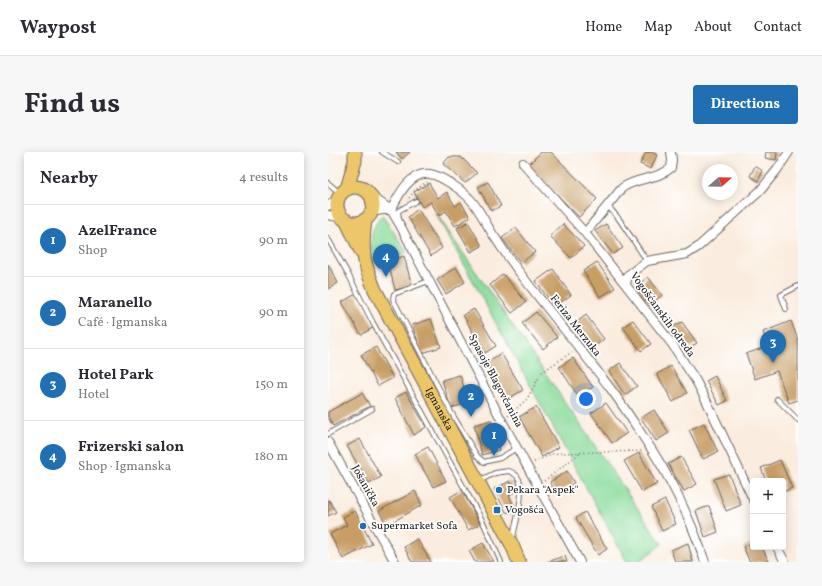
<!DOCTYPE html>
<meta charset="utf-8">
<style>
:root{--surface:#fff;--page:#f7f7f7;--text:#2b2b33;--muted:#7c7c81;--line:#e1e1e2;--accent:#1f6fb2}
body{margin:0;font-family:Vollkorn,serif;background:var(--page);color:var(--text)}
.controls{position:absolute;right:12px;bottom:12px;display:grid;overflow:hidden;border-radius:4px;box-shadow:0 2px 10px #0003}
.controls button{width:36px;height:36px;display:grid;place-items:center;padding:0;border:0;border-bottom:1px solid var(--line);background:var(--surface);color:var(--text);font:20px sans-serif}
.compass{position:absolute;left:374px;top:12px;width:36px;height:36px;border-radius:50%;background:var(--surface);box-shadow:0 2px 10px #0003;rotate:70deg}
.you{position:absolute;left:258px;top:247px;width:14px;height:14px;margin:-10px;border:3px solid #fff;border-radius:50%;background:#1a73e8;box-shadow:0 0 0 6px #1a73e833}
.badge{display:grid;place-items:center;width:26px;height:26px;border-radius:50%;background:var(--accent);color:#fff;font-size:13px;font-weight:700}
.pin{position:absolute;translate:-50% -33px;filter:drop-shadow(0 1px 2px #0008)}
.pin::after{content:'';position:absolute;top:21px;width:14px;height:12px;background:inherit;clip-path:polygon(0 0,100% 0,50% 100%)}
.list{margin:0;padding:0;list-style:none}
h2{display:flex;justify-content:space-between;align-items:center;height:52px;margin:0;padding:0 16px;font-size:17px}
h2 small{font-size:13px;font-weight:400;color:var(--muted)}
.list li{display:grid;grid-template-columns:26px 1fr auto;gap:12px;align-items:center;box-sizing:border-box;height:72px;padding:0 16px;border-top:1px solid var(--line)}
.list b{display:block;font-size:15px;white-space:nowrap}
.list p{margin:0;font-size:13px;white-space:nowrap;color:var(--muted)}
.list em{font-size:13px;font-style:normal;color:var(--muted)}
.map{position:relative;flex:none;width:470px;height:410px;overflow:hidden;border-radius:4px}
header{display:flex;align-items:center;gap:24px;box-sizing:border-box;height:56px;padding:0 20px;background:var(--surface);border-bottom:1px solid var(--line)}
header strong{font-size:19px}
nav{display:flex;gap:22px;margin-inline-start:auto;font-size:14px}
.intro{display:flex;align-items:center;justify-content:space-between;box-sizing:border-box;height:96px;padding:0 24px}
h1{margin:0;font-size:28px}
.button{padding:10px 18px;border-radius:4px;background:var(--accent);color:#fff;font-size:14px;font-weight:700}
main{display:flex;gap:24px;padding:0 24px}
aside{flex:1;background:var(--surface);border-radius:4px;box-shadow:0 2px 10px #0003}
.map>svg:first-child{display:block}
.green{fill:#8bdc9c;stroke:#547c5c}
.building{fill:#c89e65}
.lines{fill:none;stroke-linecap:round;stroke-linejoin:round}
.lane-casing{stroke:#6a6560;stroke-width:6}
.street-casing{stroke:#6a6560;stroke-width:10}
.primary-casing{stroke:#6a6560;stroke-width:15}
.path{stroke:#6a6560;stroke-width:1.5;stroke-dasharray:1 3;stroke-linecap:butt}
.lane{stroke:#fff;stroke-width:4}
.street{stroke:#fff;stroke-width:8}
.primary{stroke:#ecc669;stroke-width:13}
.poi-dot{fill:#1f6fb2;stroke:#fff;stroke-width:1.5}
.labels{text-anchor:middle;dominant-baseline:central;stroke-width:3.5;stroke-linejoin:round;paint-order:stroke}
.street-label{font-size:11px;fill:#1c1c1c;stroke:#fff}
.poi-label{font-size:11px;fill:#1c1c1c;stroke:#fff;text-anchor:start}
</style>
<header>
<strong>Waypost</strong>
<nav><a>Home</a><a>Map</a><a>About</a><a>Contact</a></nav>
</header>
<div class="intro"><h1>Find us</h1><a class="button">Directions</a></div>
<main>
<aside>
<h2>Nearby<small>4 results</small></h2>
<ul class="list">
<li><span class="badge">1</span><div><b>AzelFrance</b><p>Shop</p></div><em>90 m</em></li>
<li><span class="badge">2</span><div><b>Maranello</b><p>Café · Igmanska</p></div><em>90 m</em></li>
<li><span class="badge">3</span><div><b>Hotel Park</b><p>Hotel</p></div><em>150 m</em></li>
<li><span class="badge">4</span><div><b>Frizerski salon</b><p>Shop · Igmanska</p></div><em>180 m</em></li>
</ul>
</aside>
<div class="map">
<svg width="470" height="410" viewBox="0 0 470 410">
<rect width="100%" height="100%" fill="#fff"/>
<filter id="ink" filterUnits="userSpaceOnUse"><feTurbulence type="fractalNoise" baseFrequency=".025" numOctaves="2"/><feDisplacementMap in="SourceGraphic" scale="8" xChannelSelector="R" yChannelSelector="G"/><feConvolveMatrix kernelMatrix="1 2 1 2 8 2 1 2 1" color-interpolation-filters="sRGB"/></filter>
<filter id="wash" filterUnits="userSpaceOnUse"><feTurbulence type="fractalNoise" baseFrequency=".012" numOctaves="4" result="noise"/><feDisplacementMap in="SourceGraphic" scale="16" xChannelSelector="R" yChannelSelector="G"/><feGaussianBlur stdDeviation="0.9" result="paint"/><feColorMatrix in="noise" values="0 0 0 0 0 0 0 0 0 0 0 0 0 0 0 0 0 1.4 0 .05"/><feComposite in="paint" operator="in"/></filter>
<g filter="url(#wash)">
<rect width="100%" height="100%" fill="#faeddf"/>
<path class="green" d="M107,60L334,392L310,410H299Z
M54,63L79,100L57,111L44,109C43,91 41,78 54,63Z"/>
<g id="blocks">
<path class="building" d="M68,0H82L74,7Z
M213,0H223L269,47L251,65L200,13Z
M318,0H324L329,3L323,17L312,12Z
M438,0H449L448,8L437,6Z
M121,5H133L149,21L137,31L115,12Z
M427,14L435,19L430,29L422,24Z
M160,30L173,54L163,59L150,35Z
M101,31L110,46L119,40L127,54L133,50L142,65L127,74L118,59L111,64L103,50L94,55L86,40Z
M90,57L114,96L103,104L80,65Z
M140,70L154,94L143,100L129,76Z
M235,72L256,94L243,106L222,84Z
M278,72L295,96L285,102L267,79Z
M188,76L207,100L193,111L174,86Z
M76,104L84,134L67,138L60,110Z
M269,110L287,136L272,145L255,119Z
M0,112L10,131L0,137Z
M128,115L137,130L118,142L109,128Z
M225,117L243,143L226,155L208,129Z
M175,122L198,150L184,161L162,133Z
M320,125L334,143L322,153L308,135Z
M28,142L46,175L33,183L14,150Z
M146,157L168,194L157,201L135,163Z
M208,160L229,185L215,197L194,171Z
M258,163L276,187L262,198L245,173Z
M103,167L113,195L94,201L84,173Z
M305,168L323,192L313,199L295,175Z
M463,169L470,188V248L461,251L449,219L427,227L418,202L440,194L435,180Z
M354,170L369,191L359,197L343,176Z
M48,195L65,226L50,234L33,203Z
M173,201L195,238L180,247L158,211Z
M245,206L265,235L250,244L231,215Z
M292,211L309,234L297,243L281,219Z
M343,214L359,241L345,250L329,222Z
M132,223L141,251L123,256L114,228Z
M387,224L399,249L391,253L378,229Z
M78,240L98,275L86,283L67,246Z
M34,241L42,254L5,274L0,265V260Z
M278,251L299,281L284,291L263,261Z
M208,255L231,295L214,305L191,265Z
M326,258L341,281L328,289L313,266Z
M163,268L171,298L154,303L146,273Z
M376,271L390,300L375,307L361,278Z
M32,287L53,325L41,332L19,294Z
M100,295L118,329L105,335L87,302Z
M311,301L329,332L314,340L296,309Z
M353,305L369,332L356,339L340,312Z
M452,308L464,336L455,340V329H438L433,316Z
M239,319L246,331L228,342L222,330Z
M401,322L413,353L398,359L386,327Z
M182,329L187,340L181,343L187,357L184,361L178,360L166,337Z
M134,338L152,372L140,378L122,345Z
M87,339L94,353L59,373L51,359Z
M1,348L8,360L0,364V349Z
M337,348L348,372L334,379L323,355Z
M381,354L390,380L377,385L368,359Z
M27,359L44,392L15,407L2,382L19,373L15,365Z
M257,360L279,397L270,403L248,366Z
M89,387L100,405L103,410H84L76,395Z
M155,391L166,410H147L141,399Z
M360,391L365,410H347L343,398Z
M425,391V395H434L441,410H422L415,395Z
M237,404L239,410H219Z"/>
</g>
</g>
<g filter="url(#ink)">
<use href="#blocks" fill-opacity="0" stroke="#6a6560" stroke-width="1"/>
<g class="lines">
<g class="lane-casing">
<path id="lane" d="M54,0L70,10
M0,31L13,42
M280,54L291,67L319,109
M71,67L70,59L88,49
M0,87L19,120L45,171L155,370L173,410
M101,129L66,142L65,147L123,260L149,304L156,310L172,306L189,296
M458,157L453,143L470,134
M449,247L470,268
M0,282L44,257
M151,329L167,321L181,319C184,320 187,322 189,324C199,337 187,371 185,386"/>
</g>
<g class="street-casing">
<path id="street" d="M195,11L257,81L344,192L368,229L379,250L425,347
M42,43L63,58L72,73L174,269L252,410
M0,54L11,46
M63,58C70,44 82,19 102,22C114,24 135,39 143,48C151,57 157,70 164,81C173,95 182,108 192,121C222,161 255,199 285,240C299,259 311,279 324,298C346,333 364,370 377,410
M43,62C48,57 55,58 63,58
M0,63L16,66
M257,81L294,36C309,25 329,28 343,16L344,8L343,0
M298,132L300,123L319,109L359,102L370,95L432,39L449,18L461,0
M0,290L67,410
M449,395L457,410"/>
</g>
<g class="primary-casing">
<g id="primary">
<circle cx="27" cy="53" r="18"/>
<path d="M19,37L27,9V0"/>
<path d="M18,68L34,101"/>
<path id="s1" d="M37,68C33,99 35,110 47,138L184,393L191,410"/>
</g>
</g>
<path class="path" d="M81,46L87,38L99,30
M180,264L199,247L214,220L244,200
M206,310L224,302L232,301L315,299
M216,329L252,301"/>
<use href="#lane" class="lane"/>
<use href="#street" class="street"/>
<use href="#primary" class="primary"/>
</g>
</g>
<g class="poi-dot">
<circle cx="171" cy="338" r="4"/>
<rect x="165" y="354" width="8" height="8" rx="2"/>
<circle cx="35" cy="374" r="4"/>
</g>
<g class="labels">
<g class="street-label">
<text transform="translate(334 163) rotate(54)">Vogošćanskih odreda</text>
<text transform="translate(247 174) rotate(52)">Feriza Merzuka</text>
<text transform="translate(167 229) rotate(62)">Spasoje Blagovčanina</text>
<text stroke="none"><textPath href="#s1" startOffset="207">Igmanska</textPath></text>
<text transform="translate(37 334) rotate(61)">Jošanička</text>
</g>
<g class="poi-label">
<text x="179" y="338">Pekara "Aspek"</text>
<text x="177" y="358">Vogošća</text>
<text x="43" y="374">Supermarket Sofa</text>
</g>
</g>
</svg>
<div class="controls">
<button>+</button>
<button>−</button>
</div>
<svg class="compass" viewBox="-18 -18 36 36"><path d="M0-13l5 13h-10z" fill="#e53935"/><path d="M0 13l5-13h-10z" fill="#7c7c81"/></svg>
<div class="you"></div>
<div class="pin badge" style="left:166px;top:304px">1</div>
<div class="pin badge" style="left:143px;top:265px">2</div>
<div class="pin badge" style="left:445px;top:211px">3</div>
<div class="pin badge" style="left:58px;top:125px">4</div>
</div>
</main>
